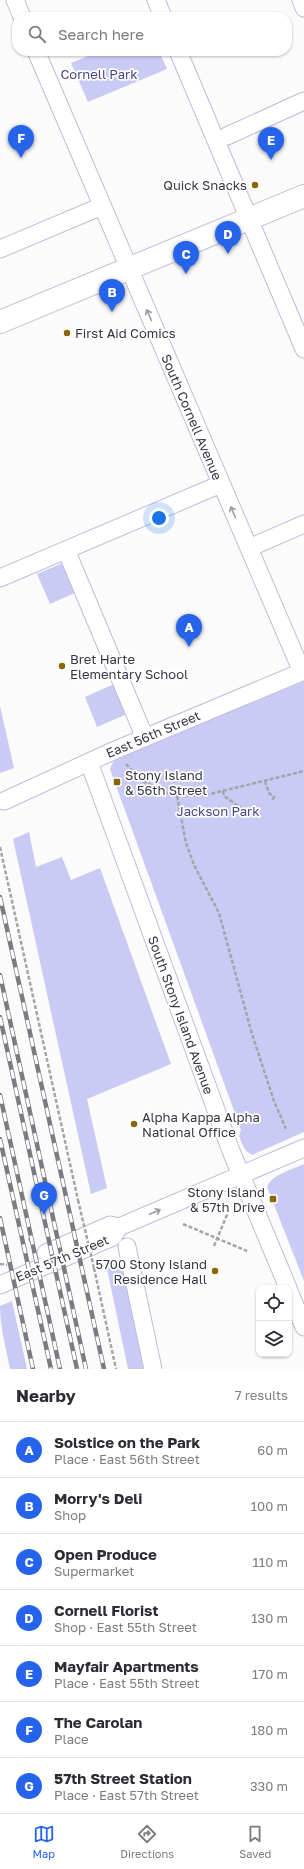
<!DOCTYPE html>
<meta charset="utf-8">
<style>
:root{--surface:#fff;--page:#f2f2f3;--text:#2b2b33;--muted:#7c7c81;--line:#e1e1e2;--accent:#2563eb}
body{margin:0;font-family:"Golos Text",sans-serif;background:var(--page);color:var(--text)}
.controls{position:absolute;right:12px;bottom:12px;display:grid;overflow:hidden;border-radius:8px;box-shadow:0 1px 3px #0004}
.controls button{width:36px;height:36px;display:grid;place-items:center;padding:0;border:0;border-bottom:1px solid var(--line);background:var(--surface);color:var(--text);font:20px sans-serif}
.you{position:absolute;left:159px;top:518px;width:14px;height:14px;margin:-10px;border:3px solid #fff;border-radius:50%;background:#1a73e8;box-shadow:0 0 0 6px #1a73e833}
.badge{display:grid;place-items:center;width:26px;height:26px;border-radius:50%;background:var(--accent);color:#fff;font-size:13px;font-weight:700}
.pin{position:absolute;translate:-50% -33px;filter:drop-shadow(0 1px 2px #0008)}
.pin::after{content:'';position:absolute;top:21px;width:14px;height:12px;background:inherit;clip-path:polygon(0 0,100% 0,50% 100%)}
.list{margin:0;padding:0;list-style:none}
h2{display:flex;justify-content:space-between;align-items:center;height:52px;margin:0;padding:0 16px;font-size:17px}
h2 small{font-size:13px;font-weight:400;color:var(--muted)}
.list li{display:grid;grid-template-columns:26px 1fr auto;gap:12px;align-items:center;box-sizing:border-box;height:56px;padding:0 16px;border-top:1px solid var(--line)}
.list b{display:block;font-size:15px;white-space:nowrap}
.list p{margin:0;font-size:13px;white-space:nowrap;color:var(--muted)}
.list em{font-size:13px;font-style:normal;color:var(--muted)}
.icon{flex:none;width:22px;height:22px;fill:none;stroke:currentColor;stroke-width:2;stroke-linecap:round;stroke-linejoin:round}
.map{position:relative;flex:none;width:304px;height:1369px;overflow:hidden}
.search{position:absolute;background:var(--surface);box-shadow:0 1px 3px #0004;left:12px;right:12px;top:12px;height:44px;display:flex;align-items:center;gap:10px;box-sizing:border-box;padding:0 14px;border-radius:16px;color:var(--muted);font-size:15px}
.sheet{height:444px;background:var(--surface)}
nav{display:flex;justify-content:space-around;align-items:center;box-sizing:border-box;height:56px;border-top:1px solid var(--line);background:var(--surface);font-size:11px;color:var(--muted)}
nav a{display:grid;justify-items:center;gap:2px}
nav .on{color:var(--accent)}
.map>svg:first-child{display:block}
.green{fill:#cacbf5}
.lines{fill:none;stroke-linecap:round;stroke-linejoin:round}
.minor-casing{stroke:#bcbddf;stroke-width:19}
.major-casing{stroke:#bcbddf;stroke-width:24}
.path{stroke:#a4a4ab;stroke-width:2.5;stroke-dasharray:4 2;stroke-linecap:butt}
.minor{stroke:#fff;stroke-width:17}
.major{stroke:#fff;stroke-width:22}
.rail-casing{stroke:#7b7b84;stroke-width:4.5}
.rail{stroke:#fff;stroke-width:3;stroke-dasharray:9;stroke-linecap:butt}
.path-bridge{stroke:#a4a4ab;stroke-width:2.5;stroke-dasharray:4 2;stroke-linecap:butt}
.oneway{stroke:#9b9ba2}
.poi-dot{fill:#896704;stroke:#fff;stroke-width:1.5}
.labels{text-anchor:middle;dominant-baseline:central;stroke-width:3.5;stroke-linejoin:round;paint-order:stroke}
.park-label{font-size:13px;fill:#494585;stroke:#fff}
.poi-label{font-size:13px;fill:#373745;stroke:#fff;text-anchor:start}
.street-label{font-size:13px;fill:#373745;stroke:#fff}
</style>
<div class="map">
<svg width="304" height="1369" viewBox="0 0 304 1369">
<rect width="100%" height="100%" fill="#fbfbfb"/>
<path class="green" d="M100,51H159L167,69L88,102L71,63Z
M65,562L79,591L50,604L37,574Z
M304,681V1132L252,1155C244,1151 242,1144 239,1136L241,1130L110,769L113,762L117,759Z
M114,684L127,714L97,727L85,697Z
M0,706L14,768L0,773Z
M29,832L36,867L62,857L71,880L100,868L171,1064L87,1099L107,1188L91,1194L13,839Z
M304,1164V1281L267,1187C271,1175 293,1169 304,1164Z
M105,1259L125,1263L148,1369H128Z
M12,1301L27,1369H10C6,1348 0,1327 0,1306Z"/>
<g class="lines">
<g class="minor-casing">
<path id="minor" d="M15,0L22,17
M156,0L163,17
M301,0L304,8
M36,51L302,672
M178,51L304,349
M227,136L304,101
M0,249L102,206
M249,548L304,524
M66,550L145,738
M0,578L221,484
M89,762L231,1151L288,1288
M4,801L113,751L304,671
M127,1247L153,1369
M46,1253L110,1225L119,1227
M0,1285L113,1237L119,1227L304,1148
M289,1291L304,1327"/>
</g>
<g class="major-casing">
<path id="major" d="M0,322L304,196"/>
</g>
<path class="path" d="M126,764L141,780L164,792L177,796L206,795L304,771
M265,781L269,793L274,797L272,800
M223,791L224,796L251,815
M177,796L186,843L194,865L219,913L252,1034L274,1101L286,1129
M0,847L78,1200
M183,1224L247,1251
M29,1238L31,1242
M214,1246L229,1210
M0,1264L7,1265
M94,1268L116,1369"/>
<use href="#minor" class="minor"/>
<use href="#major" class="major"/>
<g class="rail-casing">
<path id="rail" d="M0,897L104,1369
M0,975L86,1369
M0,1017L77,1369
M0,1095L60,1369
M0,1139L51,1369
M0,1218L33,1369"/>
</g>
<use href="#rail" class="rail"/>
<path class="path-bridge" d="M78,1200L94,1268"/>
</g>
<defs><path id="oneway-shaft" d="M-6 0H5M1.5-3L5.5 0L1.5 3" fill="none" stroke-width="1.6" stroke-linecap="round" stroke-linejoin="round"/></defs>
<g class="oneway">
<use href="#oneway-shaft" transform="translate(149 315) rotate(-113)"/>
<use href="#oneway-shaft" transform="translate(233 512) rotate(-113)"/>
<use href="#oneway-shaft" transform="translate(155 1212) rotate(-23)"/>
</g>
<g class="poi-dot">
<circle cx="255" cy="185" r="4"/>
<circle cx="67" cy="333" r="4"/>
<circle cx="62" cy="666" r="4"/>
<rect x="113" y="778" width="8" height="8" rx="2"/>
<circle cx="134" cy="1124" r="4"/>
<rect x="269" y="1195" width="8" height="8" rx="2"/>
<circle cx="215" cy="1271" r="4"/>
</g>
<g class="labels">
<g class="park-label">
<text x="99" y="74">Cornell Park</text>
<text x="218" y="811">Jackson Park</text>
</g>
<g class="poi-label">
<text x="247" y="185" text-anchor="end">Quick Snacks</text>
<text x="75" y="333">First Aid Comics</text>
<text x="70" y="659">Bret Harte<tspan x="70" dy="15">Elementary School</tspan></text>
<text x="125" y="775">Stony Island<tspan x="125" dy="15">&amp; 56th Street</tspan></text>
<text x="142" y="1117">Alpha Kappa Alpha<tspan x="142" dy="15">National Office</tspan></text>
<text x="265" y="1192" text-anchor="end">Stony Island<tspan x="265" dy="15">&amp; 57th Drive</tspan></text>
<text x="207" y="1264" text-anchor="end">5700 Stony Island<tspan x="207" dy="15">Residence Hall</tspan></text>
</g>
<g class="street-label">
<text transform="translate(192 417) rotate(67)">South Cornell Avenue</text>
<text transform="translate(153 734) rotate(-23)">East 56th Street</text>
<text transform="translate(181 1015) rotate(70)">South Stony Island Avenue</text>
<text transform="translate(62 1258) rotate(-23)">East 57th Street</text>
</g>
</g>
</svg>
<div class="controls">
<button><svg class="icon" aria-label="locate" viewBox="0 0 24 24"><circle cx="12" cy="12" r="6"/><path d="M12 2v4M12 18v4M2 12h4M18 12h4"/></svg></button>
<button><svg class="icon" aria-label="layers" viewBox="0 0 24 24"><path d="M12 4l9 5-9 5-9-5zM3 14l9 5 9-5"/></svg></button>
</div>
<div class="you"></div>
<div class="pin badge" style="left:189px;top:647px">A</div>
<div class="pin badge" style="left:112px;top:312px">B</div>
<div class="pin badge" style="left:186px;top:274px">C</div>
<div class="pin badge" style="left:228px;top:254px">D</div>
<div class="pin badge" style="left:271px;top:160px">E</div>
<div class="pin badge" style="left:21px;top:158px">F</div>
<div class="pin badge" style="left:44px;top:1215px">G</div>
<div class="search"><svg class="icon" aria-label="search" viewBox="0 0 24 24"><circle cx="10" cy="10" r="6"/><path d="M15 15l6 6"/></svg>Search here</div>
</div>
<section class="sheet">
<h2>Nearby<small>7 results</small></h2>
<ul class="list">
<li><span class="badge">A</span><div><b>Solstice on the Park</b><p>Place · East 56th Street</p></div><em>60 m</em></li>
<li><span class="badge">B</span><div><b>Morry's Deli</b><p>Shop</p></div><em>100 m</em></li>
<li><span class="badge">C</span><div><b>Open Produce</b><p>Supermarket</p></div><em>110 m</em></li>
<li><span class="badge">D</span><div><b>Cornell Florist</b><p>Shop · East 55th Street</p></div><em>130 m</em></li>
<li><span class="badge">E</span><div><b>Mayfair Apartments</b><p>Place · East 55th Street</p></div><em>170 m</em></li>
<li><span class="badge">F</span><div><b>The Carolan</b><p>Place</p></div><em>180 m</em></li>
<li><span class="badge">G</span><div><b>57th Street Station</b><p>Place · East 57th Street</p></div><em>330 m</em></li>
</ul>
</section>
<nav>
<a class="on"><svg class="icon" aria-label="map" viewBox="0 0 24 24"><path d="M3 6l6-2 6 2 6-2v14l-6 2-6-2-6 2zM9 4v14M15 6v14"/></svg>Map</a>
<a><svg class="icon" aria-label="directions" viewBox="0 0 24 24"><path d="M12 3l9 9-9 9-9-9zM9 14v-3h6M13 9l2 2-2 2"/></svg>Directions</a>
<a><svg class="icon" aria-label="saved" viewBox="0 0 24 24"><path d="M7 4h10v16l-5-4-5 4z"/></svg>Saved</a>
</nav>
